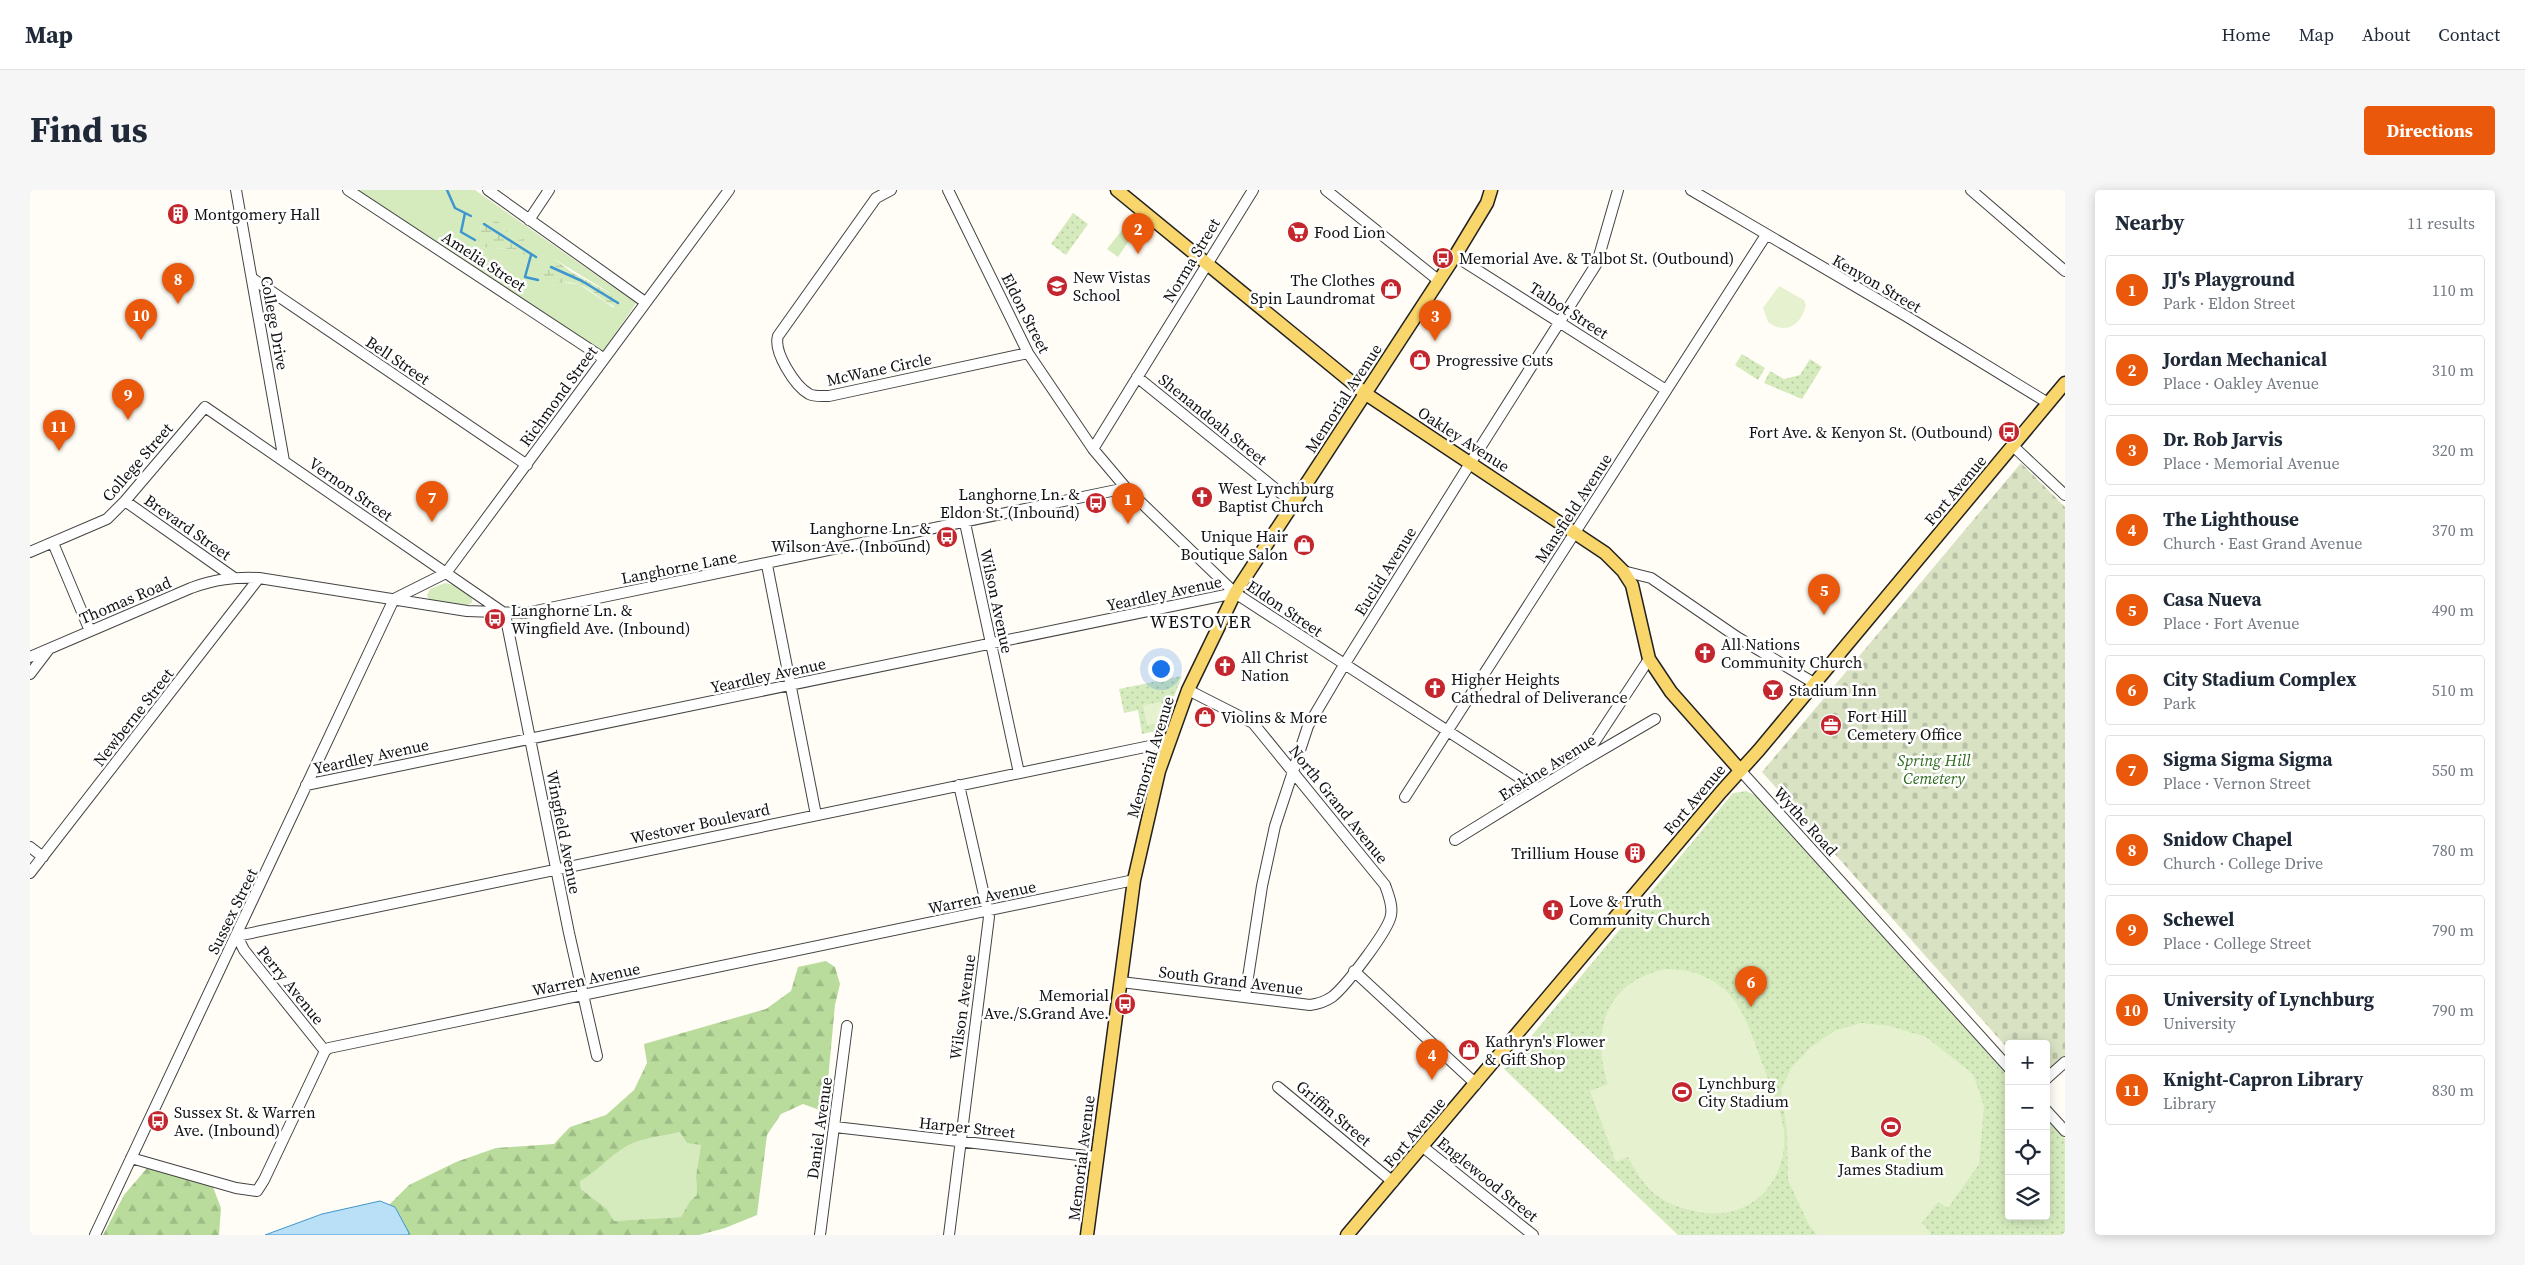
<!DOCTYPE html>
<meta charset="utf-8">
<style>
:root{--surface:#fff;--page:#f6f6f7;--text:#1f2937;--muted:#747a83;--line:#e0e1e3;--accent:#ea580c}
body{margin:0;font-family:"Source Serif 4",serif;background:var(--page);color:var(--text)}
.controls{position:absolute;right:15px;bottom:15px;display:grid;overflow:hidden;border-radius:5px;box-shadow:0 2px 12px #0003}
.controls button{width:45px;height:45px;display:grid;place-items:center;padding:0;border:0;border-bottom:1px solid var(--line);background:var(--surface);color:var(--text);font:25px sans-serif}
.you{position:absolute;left:1130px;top:478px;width:18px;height:18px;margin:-12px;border:4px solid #fff;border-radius:50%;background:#1a73e8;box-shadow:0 0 0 8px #1a73e833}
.badge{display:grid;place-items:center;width:32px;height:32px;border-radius:50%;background:var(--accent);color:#fff;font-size:16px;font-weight:700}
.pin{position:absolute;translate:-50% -41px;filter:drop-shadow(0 1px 2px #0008)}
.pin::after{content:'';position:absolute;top:26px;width:18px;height:15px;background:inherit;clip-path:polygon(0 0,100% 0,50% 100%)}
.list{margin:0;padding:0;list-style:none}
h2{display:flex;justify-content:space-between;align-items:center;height:65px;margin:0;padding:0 20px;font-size:21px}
h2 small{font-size:16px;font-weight:400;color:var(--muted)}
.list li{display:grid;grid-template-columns:32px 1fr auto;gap:15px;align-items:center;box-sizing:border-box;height:70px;margin:0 10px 10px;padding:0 10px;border:1px solid var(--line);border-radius:5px}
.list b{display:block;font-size:19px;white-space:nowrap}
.list p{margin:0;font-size:16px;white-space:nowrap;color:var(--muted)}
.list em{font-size:16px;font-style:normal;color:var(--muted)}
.icon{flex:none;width:28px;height:28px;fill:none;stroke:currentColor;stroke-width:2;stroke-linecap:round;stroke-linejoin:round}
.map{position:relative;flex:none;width:2035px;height:1045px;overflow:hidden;border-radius:5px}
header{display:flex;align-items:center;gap:30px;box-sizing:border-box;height:70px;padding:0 25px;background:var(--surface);border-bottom:1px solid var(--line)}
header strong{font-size:24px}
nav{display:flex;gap:28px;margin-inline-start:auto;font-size:18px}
.intro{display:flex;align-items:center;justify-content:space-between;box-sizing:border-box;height:120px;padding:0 30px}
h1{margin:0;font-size:35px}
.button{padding:12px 22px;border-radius:5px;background:var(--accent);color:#fff;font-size:18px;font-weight:700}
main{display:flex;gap:30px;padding:0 30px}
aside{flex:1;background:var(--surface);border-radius:5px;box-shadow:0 2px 12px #0003}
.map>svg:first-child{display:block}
.grass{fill:#d5ebbd;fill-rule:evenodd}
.forest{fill:url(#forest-firs);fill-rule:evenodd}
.wetland{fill:url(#wetland-marsh)}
.cemetery{fill:url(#cemetery-stones)}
.park{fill:url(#park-dots)}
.pitch{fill:#e6f2cf}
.water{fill:#b9e0f7;stroke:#3f96cf}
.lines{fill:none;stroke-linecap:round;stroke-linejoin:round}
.stream{stroke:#3f96cf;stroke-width:2.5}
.minor-casing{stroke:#444;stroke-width:12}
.major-casing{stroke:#222;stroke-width:15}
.minor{stroke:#fff;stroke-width:10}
.major{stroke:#f9d66b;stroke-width:12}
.labels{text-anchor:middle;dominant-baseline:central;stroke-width:5;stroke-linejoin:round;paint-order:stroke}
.poi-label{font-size:16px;fill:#111;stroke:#fff;text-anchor:start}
.street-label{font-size:16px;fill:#111;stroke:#fff}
.park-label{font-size:16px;font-style:italic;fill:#2f6b1f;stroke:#fff}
.neighbourhood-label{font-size:18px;letter-spacing:1px;fill:#111;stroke:#fff}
</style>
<header>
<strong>Map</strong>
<nav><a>Home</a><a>Map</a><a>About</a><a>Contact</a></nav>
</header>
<div class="intro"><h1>Find us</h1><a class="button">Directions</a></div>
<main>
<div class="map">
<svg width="2035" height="1045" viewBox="0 0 2035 1045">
<defs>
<pattern id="forest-firs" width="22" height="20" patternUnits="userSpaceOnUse" patternTransform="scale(1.25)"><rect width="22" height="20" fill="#b9dc9c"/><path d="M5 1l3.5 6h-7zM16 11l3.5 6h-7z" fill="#9ebc85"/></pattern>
<pattern id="wetland-marsh" width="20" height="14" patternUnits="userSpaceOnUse" patternTransform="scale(1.25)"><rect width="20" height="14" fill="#d5ebbd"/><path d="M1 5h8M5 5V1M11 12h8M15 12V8" fill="none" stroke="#b6c8a1"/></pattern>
<pattern id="cemetery-stones" width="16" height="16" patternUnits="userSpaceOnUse" patternTransform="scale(1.25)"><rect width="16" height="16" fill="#d9e3c4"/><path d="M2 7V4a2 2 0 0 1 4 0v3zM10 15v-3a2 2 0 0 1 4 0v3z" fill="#b9c2a7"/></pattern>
<pattern id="park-dots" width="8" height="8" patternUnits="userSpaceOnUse" patternTransform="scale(1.25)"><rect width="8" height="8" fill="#d5ebbd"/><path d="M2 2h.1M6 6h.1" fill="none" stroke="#b6c8a1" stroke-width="1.8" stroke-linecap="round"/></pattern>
</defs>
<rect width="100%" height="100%" fill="#fffdf5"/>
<path class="grass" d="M328,0H445L606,113L573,163ZM461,24L479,45L505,65H497L486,60L451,57L450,38ZM524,69L580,103L584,118L549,94L523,92Z
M1092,40L1102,46L1088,67L1077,59Z
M415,393L428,396L442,407V413L436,416L399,410L397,405L400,399Z
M650,942L671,955L666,986L667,1005L660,1011L651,1027L584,1031L577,1019L551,999L550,990C568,981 580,966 597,956C614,947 633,947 650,942Z"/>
<path class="forest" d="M796,771L805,777L810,794L805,815L795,922L773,914L751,924L737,945L727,1025L695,1038L669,1045H378L365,1017L359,1015L379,995L426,972L466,958L524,954L540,937L576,925L604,900L617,873L614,854L736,819L761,801L768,777ZM650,942L657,953L671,955L666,986L667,1005L660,1011L651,1027L584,1031L577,1019L551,999L550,991C568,981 580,966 597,956C614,947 632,947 650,942Z
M118,977L183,997L191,1018L189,1045H73L94,1005Z"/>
<path class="wetland" d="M461,24L485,50L494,49V56L506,66H497L486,60L451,57C442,45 454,32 461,24Z
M524,69L543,83L594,111L592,118C576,117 563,99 548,94C533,90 525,95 513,94L512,91L516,76Z"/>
<path class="cemetery" d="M1991,273L2035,317V866L2016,883V854H1979V860L1732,582Z"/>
<path class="park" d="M1043,23L1058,34L1036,65L1021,54Z
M1712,164L1735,178L1728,190L1705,175Z
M1780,169L1792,177L1772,209L1734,193L1740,181L1754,189L1770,185Z
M1152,486L1131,540L1112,544L1108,520L1094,523L1089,499Z
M1716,601L1727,606L1979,887V1026H2016V928L2035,949V1045H1648L1474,879L1703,603Z"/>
<path class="pitch" d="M1749,96L1774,110L1776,115C1771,136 1755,145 1738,132L1733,118Z
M1131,512L1135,532L1117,535L1113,515Z
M1635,779C1658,779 1680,785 1697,802C1715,819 1722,847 1731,870C1739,893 1751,917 1754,942C1758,992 1720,1032 1669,1022C1630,1014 1616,1002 1598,967L1586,972L1560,901L1578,894C1560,841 1576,792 1635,779Z
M1831,833L1860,836L1896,847L1943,884L1954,916L1949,974L1918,1018L1908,1012L1892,1033L1901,1043L1899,1045H1787L1779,1035L1758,990L1757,942L1751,900L1761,878L1780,858L1804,841Z"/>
<path class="water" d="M350,1011L365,1017L379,1043L378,1045H235L292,1024Z"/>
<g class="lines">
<path class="stream" d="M417,0L425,18L441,26
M435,23L431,42L445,50
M454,34L506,67
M501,65L495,87L508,90
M521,77L552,91L588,113"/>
<g class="minor-casing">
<path id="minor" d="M206,0L254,271
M318,0L573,168
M458,0L615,112
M861,0L846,8L748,146C743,162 765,196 779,204C785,207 793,206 799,206L998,163
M918,0L998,163L1063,259L1096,298L1205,403L1507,599
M1296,0L1408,90
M1661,0L1876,126L2018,213
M1941,0L2035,81
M499,30L519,0
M1425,66L1636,200
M223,89L497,275
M1107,187L1263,313
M1983,256L2035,305
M1063,259L1223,0
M95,311L203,387
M935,333L989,583
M23,353L60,441
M0,362L77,329L95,311L175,217L474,423
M737,375L786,625
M1593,381L1621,388L1707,447L1784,493
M364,409L416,383L699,0
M475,424L539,743L567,866
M0,467L161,398C185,389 204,387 229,388L437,421L496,423L1096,298
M0,484L19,459
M1554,568L1619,469
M1710,580L1979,878
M276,595L1205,403
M1375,607L1736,45
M1425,650L1553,571L1625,529
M0,657L13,667
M0,683L229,388
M207,746L1139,552
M207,746L214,760L295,861
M1324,781L1446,894
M1091,792L1280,815C1288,814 1296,811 1302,807C1315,797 1359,740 1361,725C1363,715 1358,704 1355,695L1223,533L1158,500
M1215,807L1232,696L1245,636L1278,536L1314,475L1446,264L1567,73L1588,0
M2016,889L2035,872
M1248,897L1363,992
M2016,920L2035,941
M805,937L1066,967
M1393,957L1503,1045
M101,968L206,998L227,1001L234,990L295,861L299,858L1104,690
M65,1045L364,409
M790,1045L817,836
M919,1045L959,727L929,595"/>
</g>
<g class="major-casing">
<path id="major" d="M1087,0L1336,204L1575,363L1593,381L1602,395L1619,469L1641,502L1710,580
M1057,1045L1104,690L1129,581L1158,500L1205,403L1425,66L1457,13L1461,0
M1317,1045L1691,602L1729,560L2035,193"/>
</g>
<use href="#minor" class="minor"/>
<use href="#major" class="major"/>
</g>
<defs>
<g id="building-disc" transform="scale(1.125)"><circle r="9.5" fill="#c4262e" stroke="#fff"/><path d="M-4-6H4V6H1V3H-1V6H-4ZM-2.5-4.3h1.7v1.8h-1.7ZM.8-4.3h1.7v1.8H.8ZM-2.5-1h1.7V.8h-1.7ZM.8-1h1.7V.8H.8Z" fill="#fff"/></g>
<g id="supermarket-disc" transform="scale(1.125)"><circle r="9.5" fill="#c4262e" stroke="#fff"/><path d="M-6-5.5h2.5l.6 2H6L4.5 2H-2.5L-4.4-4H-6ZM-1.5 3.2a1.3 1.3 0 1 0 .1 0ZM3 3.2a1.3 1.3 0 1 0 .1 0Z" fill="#fff"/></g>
<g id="bus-disc" transform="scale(1.125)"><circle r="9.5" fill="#c4262e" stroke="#fff"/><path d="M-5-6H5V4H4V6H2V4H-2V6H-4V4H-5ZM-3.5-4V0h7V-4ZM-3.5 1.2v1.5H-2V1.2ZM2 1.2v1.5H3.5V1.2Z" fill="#fff"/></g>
<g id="school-disc" transform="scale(1.125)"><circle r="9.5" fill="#c4262e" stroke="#fff"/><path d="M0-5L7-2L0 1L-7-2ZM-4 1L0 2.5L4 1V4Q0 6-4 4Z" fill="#fff"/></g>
<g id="shop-disc" transform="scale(1.125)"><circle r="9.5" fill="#c4262e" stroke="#fff"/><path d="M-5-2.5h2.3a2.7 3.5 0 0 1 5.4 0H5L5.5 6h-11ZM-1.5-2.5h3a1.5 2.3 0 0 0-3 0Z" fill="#fff"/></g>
<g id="church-disc" transform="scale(1.125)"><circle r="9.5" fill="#c4262e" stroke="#fff"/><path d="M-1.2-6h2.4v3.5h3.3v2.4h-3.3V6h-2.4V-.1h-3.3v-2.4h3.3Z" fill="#fff"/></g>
<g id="bar-disc" transform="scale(1.125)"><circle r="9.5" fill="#c4262e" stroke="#fff"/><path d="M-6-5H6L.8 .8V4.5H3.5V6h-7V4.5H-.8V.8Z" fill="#fff"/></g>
<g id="office-disc" transform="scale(1.125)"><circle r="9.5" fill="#c4262e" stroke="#fff"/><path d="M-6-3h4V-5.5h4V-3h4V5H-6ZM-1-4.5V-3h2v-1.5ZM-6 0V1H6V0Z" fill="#fff"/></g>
<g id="stadium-disc" transform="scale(1.125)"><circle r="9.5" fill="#c4262e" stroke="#fff"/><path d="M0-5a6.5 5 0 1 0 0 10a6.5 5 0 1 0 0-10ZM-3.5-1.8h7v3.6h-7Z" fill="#fff"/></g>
</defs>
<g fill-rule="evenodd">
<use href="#building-disc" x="148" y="24"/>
<use href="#supermarket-disc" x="1268" y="42"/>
<use href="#bus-disc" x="1413" y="68"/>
<use href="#school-disc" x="1027" y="96"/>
<use href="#shop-disc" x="1361" y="99"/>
<use href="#shop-disc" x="1390" y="170"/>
<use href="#bus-disc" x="1979" y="242"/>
<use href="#church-disc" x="1172" y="307"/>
<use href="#bus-disc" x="1066" y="313"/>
<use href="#bus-disc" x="917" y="347"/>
<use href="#shop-disc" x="1274" y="355"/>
<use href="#bus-disc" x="465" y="429"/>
<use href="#church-disc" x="1675" y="463"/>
<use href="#church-disc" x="1195" y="476"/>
<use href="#church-disc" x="1405" y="498"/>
<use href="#bar-disc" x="1743" y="500"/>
<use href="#shop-disc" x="1175" y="527"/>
<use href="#office-disc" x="1801" y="535"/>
<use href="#building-disc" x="1605" y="663"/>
<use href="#church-disc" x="1523" y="720"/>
<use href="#bus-disc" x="1095" y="814"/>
<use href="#shop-disc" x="1439" y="860"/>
<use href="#stadium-disc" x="1652" y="902"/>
<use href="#bus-disc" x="128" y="931"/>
<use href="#stadium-disc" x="1861" y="937"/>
</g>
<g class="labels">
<g class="poi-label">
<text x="164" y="24">Montgomery Hall</text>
<text x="1284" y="42">Food Lion</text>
<text x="1429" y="68">Memorial Ave. &amp; Talbot St. (Outbound)</text>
<text x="1043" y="87">New Vistas<tspan x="1043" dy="18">School</tspan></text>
<text x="1345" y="90" text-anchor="end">The Clothes<tspan x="1345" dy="18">Spin Laundromat</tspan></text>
<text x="1406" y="170">Progressive Cuts</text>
<text x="1963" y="242" text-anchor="end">Fort Ave. &amp; Kenyon St. (Outbound)</text>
<text x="1188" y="298">West Lynchburg<tspan x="1188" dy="18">Baptist Church</tspan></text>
<text x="1050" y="304" text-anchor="end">Langhorne Ln. &amp;<tspan x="1050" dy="18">Eldon St. (Inbound)</tspan></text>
<text x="901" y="338" text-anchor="end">Langhorne Ln. &amp;<tspan x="901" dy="18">Wilson Ave. (Inbound)</tspan></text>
<text x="1258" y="346" text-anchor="end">Unique Hair<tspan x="1258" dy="18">Boutique Salon</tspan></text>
<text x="481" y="420">Langhorne Ln. &amp;<tspan x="481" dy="18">Wingfield Ave. (Inbound)</tspan></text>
<text x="1691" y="454">All Nations<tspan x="1691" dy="18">Community Church</tspan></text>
<text x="1211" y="467">All Christ<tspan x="1211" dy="18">Nation</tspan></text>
<text x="1421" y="489">Higher Heights<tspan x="1421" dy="18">Cathedral of Deliverance</tspan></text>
<text x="1759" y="500">Stadium Inn</text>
<text x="1817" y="526">Fort Hill<tspan x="1817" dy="18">Cemetery Office</tspan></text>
<text x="1191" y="527">Violins &amp; More</text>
<text x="1589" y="663" text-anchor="end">Trillium House</text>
<text x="1539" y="711">Love &amp; Truth<tspan x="1539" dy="18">Community Church</tspan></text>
<text x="1079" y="805" text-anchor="end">Memorial<tspan x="1079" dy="18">Ave./S.Grand Ave.</tspan></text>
<text x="1455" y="851">Kathryn's Flower<tspan x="1455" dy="18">&amp; Gift Shop</tspan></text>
<text x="1668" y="893">Lynchburg<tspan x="1668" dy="18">City Stadium</tspan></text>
<text x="144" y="922">Sussex St. &amp; Warren<tspan x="144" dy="18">Ave. (Inbound)</tspan></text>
<text x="1861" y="961" text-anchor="middle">Bank of the<tspan x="1861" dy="18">James Stadium</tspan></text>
</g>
<g class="street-label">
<text transform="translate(1161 70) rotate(-59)">Norma Street</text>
<text transform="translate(454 71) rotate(33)">Amelia Street</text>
<text transform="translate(1847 93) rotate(30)">Kenyon Street</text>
<text transform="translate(1539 120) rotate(33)">Talbot Street</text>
<text transform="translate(996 123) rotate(63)">Eldon Street</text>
<text transform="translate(245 133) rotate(80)">College Drive</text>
<text transform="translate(368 170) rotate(34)">Bell Street</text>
<text transform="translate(849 179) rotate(-12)">McWane Circle</text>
<text transform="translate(528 206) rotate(-54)">Richmond Street</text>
<text transform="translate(1313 208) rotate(-57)">Memorial Avenue</text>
<text transform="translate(1183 229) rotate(39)">Shenandoah Street</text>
<text transform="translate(1434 249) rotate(33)">Oakley Avenue</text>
<text transform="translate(107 272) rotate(-49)">College Street</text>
<text transform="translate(321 299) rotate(35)">Vernon Street</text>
<text transform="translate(1925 300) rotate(-50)">Fort Avenue</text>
<text transform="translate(1543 318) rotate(-57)">Mansfield Avenue</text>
<text transform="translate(158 337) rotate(35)">Brevard Street</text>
<text transform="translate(649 377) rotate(-11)">Langhorne Lane</text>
<text transform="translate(1355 381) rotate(-58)">Euclid Avenue</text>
<text transform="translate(1134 403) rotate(-12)">Yeardley Avenue</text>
<text transform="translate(95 410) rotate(-23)">Thomas Road</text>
<text transform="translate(967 411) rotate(78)">Wilson Avenue</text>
<text transform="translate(1255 418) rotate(34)">Eldon Street</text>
<text transform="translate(738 485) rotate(-12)">Yeardley Avenue</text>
<text transform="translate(103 527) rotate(-52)">Newberne Street</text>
<text transform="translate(341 566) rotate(-12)">Yeardley Avenue</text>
<text transform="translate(1120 567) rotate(-73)">Memorial Avenue</text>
<text transform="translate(1517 577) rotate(-32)">Erskine Avenue</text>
<text transform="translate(1664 609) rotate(-50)">Fort Avenue</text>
<text transform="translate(1309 614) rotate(51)">North Grand Avenue</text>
<text transform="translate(1776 631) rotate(48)">Wythe Road</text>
<text transform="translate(670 633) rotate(-12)">Westover Boulevard</text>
<text transform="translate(534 642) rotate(79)">Wingfield Avenue</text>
<text transform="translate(952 707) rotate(-12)">Warren Avenue</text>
<text transform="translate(202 721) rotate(-64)">Sussex Street</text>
<text transform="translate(556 789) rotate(-12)">Warren Avenue</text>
<text transform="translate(1201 790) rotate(7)">South Grand Avenue</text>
<text transform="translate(261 795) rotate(51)">Perry Avenue</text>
<text transform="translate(932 817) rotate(-82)">Wilson Avenue</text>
<text transform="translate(1304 923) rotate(40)">Griffin Street</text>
<text transform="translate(937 937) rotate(6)">Harper Street</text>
<text transform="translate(789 938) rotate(-82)">Daniel Avenue</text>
<text transform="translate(1384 942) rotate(-50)">Fort Avenue</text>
<text transform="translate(1051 968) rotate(-83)">Memorial Avenue</text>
<text transform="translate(1458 989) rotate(39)">Englewood Street</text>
</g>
<g class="park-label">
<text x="1904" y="570">Spring Hill<tspan x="1904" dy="18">Cemetery</tspan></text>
</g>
<g class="neighbourhood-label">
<text x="1171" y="431">WESTOVER</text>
</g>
</g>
</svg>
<div class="controls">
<button>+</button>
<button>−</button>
<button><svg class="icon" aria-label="locate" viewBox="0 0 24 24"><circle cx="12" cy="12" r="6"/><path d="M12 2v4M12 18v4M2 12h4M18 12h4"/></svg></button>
<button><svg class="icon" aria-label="layers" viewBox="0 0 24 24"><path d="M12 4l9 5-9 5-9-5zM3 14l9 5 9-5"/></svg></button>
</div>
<div class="you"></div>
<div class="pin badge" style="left:1098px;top:334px">1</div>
<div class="pin badge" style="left:1108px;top:64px">2</div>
<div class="pin badge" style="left:1405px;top:151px">3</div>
<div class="pin badge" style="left:1402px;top:890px">4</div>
<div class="pin badge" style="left:1794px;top:425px">5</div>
<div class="pin badge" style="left:1721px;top:817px">6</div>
<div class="pin badge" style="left:402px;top:332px">7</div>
<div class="pin badge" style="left:148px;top:114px">8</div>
<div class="pin badge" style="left:98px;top:230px">9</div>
<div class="pin badge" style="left:111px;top:150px">10</div>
<div class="pin badge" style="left:29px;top:261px">11</div>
</div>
<aside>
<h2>Nearby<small>11 results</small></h2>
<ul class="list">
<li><span class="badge">1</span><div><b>JJ's Playground</b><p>Park · Eldon Street</p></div><em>110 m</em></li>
<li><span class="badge">2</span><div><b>Jordan Mechanical</b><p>Place · Oakley Avenue</p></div><em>310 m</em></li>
<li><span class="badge">3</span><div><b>Dr. Rob Jarvis</b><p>Place · Memorial Avenue</p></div><em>320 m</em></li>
<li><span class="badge">4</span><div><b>The Lighthouse</b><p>Church · East Grand Avenue</p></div><em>370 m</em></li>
<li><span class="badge">5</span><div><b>Casa Nueva</b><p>Place · Fort Avenue</p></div><em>490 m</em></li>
<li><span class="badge">6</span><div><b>City Stadium Complex</b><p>Park</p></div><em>510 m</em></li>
<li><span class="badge">7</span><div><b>Sigma Sigma Sigma</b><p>Place · Vernon Street</p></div><em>550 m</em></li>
<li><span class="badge">8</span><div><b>Snidow Chapel</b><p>Church · College Drive</p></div><em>780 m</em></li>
<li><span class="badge">9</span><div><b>Schewel</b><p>Place · College Street</p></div><em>790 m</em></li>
<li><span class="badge">10</span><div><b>University of Lynchburg</b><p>University</p></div><em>790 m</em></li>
<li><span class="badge">11</span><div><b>Knight-Capron Library</b><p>Library</p></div><em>830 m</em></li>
</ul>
</aside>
</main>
